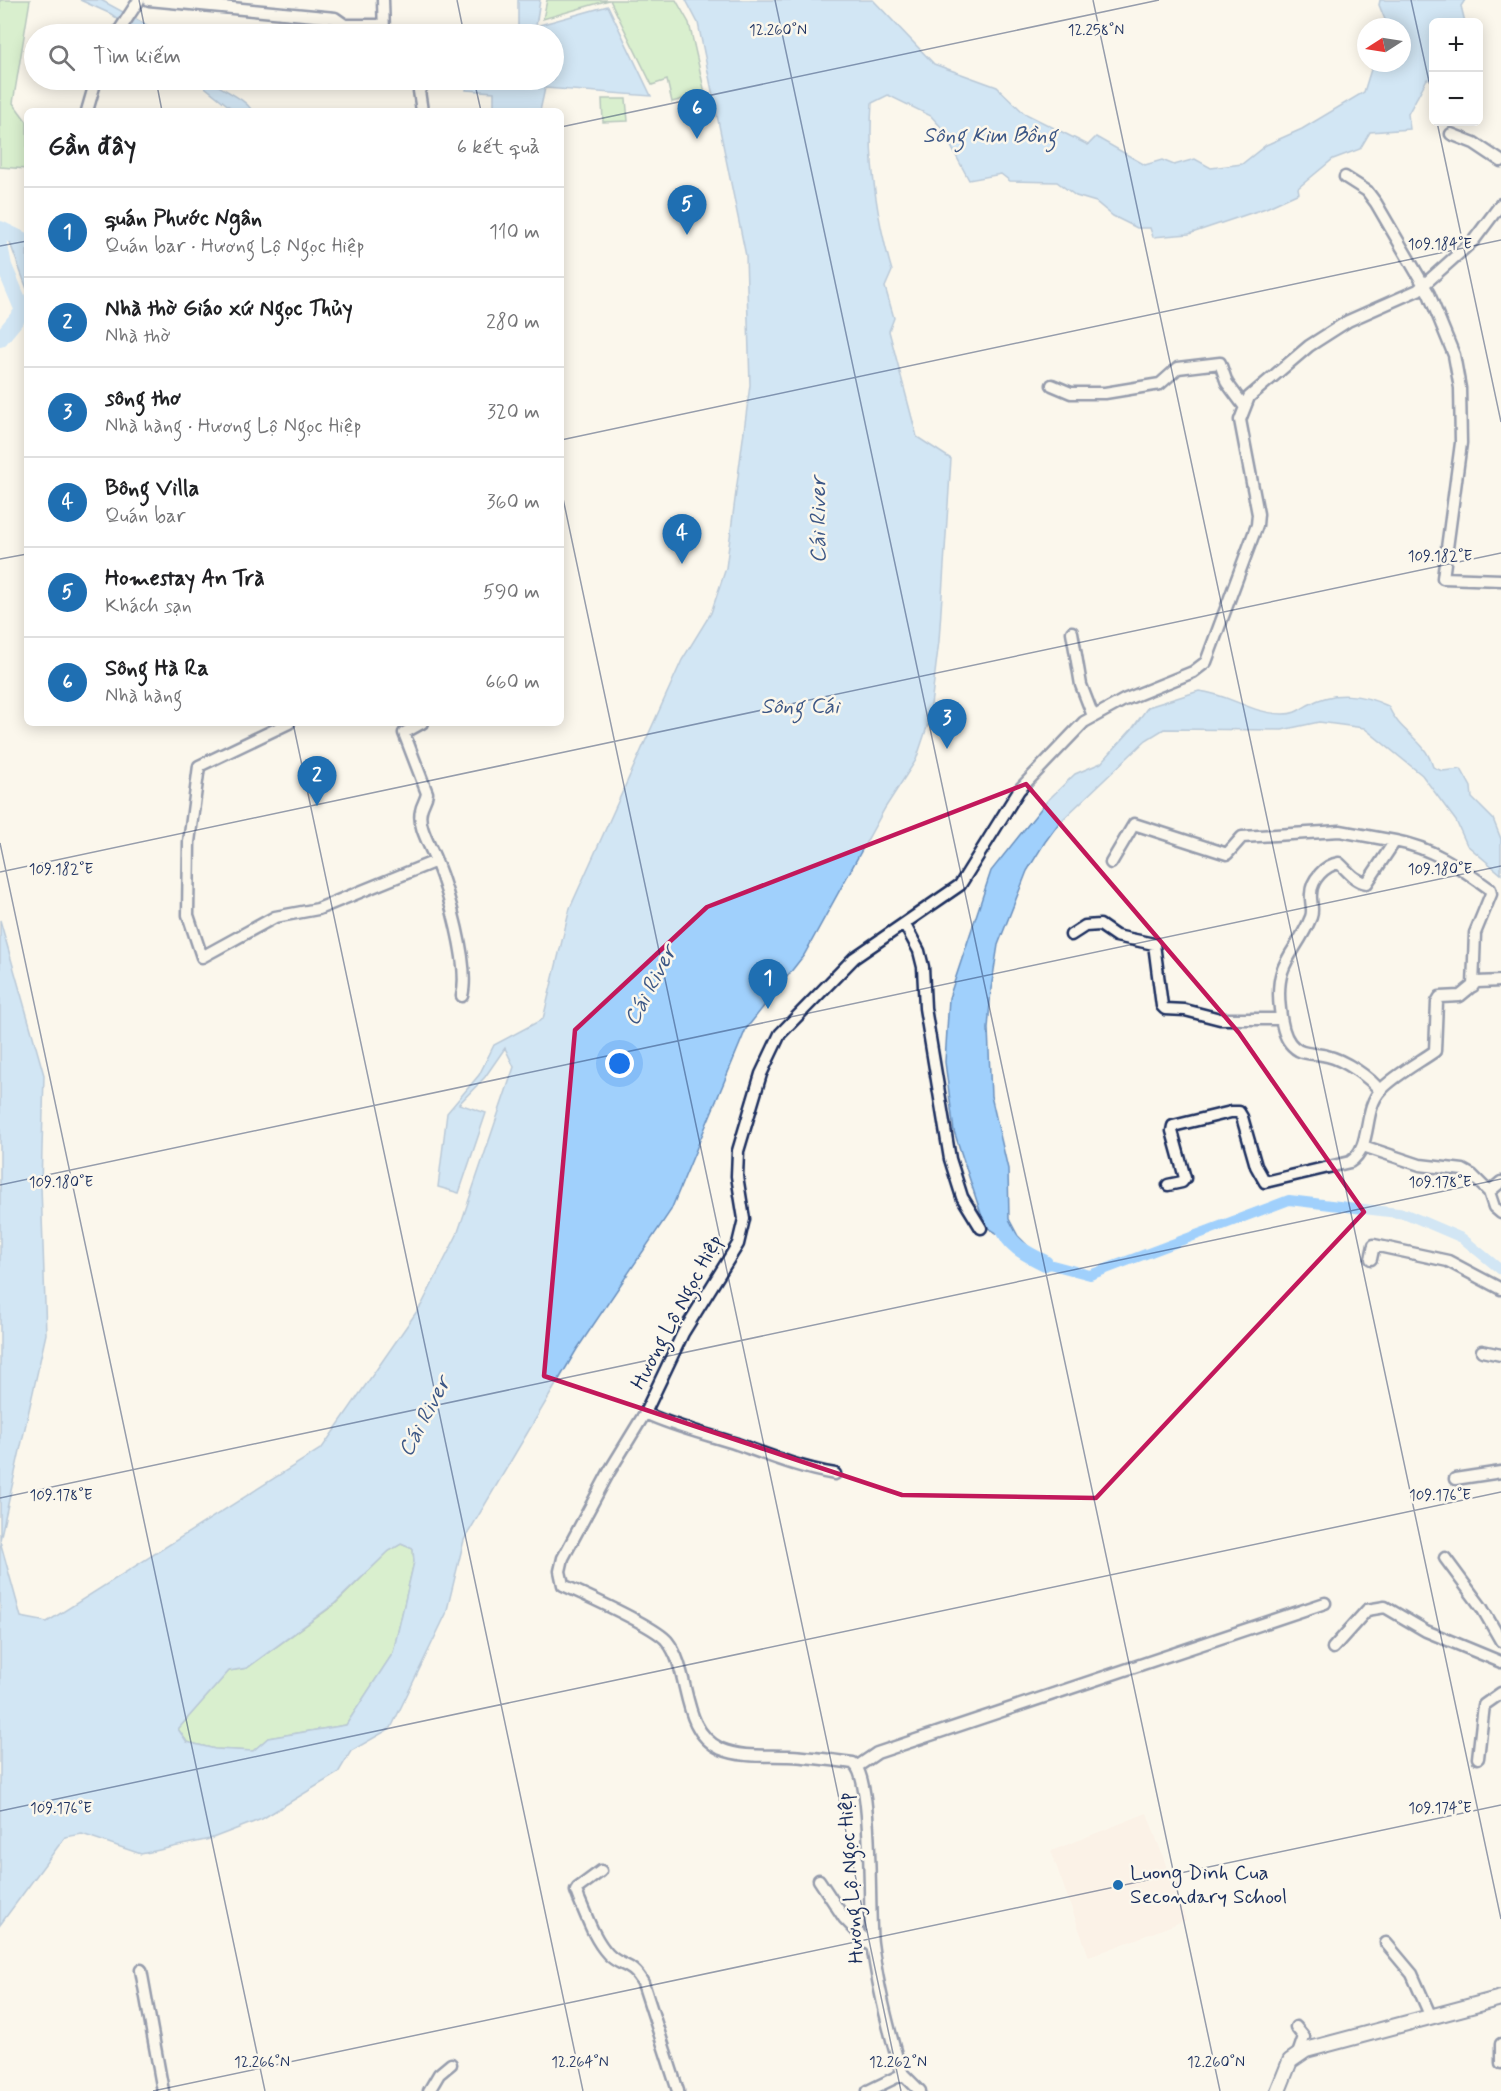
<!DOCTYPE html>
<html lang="vi">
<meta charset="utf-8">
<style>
:root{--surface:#fff;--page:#f6f6f6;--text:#202124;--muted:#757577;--line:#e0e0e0;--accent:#1f6fb2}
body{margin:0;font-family:Mynerve,sans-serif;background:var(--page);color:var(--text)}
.controls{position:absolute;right:18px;top:18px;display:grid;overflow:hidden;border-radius:9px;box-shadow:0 3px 15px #0003}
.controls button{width:54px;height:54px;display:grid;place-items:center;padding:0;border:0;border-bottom:2px solid var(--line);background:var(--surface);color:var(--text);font:30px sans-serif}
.compass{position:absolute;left:1357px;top:18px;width:54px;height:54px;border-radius:50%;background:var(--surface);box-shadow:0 3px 15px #0003;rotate:258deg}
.you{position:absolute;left:620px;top:1064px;width:21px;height:21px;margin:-15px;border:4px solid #fff;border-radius:50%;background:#1a73e8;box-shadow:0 0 0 9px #1a73e833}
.badge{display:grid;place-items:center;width:39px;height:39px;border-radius:50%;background:var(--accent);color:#fff;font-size:20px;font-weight:700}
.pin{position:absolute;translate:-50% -50px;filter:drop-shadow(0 2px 3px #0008)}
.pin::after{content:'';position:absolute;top:32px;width:21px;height:18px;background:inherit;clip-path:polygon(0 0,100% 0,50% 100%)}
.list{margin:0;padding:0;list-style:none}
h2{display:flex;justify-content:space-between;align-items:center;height:78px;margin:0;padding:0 24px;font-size:26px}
h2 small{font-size:20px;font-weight:400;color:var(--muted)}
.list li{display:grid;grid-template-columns:39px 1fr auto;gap:18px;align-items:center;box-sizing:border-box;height:90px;padding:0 24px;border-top:2px solid var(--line)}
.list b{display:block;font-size:22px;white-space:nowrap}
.list p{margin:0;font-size:20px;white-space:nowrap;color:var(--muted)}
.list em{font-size:20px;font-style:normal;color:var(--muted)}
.icon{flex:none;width:33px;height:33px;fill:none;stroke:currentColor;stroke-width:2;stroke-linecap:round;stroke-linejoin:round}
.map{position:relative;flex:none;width:1501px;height:2091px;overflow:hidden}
.search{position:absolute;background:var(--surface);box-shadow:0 3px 15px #0003;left:24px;top:24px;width:540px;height:66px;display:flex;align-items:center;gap:15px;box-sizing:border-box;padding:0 21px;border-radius:33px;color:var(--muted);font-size:22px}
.panel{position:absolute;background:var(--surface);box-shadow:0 3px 15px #0003;left:24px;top:108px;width:540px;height:618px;border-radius:9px}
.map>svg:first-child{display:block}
.built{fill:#fbeadf}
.green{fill:#afe5a8;stroke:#658a83;stroke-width:1.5}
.water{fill:#a0d0fc;stroke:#6b90bd;stroke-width:1.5;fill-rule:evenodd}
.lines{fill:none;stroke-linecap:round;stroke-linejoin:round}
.canal{stroke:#a0d0fc;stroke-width:10}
.river{stroke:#a0d0fc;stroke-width:16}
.street-casing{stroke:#1b2f5e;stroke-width:15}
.secondary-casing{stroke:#1b2f5e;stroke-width:18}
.street{stroke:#fbf7ec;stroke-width:10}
.secondary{stroke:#fbf7ec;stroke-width:14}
.marked{fill:none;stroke:#c2185b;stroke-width:4.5;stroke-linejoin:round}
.ticks{fill:none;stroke:#1b2f5e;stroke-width:1.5;stroke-opacity:0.45}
.poi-dot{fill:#1f6fb2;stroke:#fbf7ec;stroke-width:2}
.labels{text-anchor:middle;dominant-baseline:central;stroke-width:5;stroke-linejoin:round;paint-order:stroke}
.street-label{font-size:21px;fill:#1b2f5e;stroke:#fbf7ec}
.poi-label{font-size:21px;fill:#1b2f5e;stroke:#fbf7ec;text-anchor:start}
.water-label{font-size:22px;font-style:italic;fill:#3c5786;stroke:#fbf7ec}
.ticks-label{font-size:15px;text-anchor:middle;fill:#1b2f5e;stroke:#fbf7ec;stroke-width:5;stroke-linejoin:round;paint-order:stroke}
</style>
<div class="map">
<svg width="1501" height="2091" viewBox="0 0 1501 2091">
<rect width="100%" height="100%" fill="#fbf7ec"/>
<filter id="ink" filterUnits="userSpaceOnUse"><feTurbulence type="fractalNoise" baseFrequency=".0167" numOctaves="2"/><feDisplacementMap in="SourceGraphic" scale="12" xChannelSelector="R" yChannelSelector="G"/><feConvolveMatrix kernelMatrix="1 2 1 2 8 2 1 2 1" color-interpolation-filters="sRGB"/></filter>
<g filter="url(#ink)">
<path class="built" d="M1147,1813L1186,1920L1089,1957L1051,1851Z"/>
<path class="green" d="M0,0H30L13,103L27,122V169L0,167Z
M547,0H609L543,19Z
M610,0H676L689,23L705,93L672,102L667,80L652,85Z
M602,99H626L628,121L603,122Z
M401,1544L413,1549L414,1562L393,1653L346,1725L268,1738L253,1751L215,1749L187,1742L178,1729L229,1671L247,1668L334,1605L389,1551Z"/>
<path class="water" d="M80,0H101L149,26L158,34H138L111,14Z
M518,0H540L536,26L608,6L651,96L545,88L540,111H494V92L466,90L468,80H554V34H518Z
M686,0H873L934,64L997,87L1024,113L1088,145L1096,137L1145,165L1162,160L1174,165L1195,159L1211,168L1242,164L1266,145L1302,129L1364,92L1373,63H1402V27H1384L1386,22L1379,5L1380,0H1465L1461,6L1465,22H1434L1433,79H1427L1408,114L1410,129L1370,132L1360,149L1333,159L1298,188L1299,193L1266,208L1189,234L1153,237L1150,228H1137L1113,216L1096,202L1076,196L1057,182L1010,181L1001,174L969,180L940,126L931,116L888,95L872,103C868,160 876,216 892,271L885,287L894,318L889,331L917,437L951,459L939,641L929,721L916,760L885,808L804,955L746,1029L671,1210L577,1349L464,1540L446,1614L391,1728L351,1751L338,1773L262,1819L210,1839L141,1854L82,1834L65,1837L0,1925V1541L21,1617L47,1622L322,1448L422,1304L457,1235L514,1067L505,1048L485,1077L459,1104L486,1113L459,1193L438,1187L447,1113L479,1075L494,1045L543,1019L570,908L682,660L711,613L726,568L750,385L746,256L698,23ZM401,1544L413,1549L414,1562L393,1653L346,1725L268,1738L253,1751L215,1749L187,1742L178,1729L229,1671L247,1668L334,1604L389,1551Z
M196,80H210C222,90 246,99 252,111H235Z
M6,232L27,234V289Z
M1199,691C1229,694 1252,714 1283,714C1295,714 1299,710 1308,705C1334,690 1363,694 1388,706C1401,735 1424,737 1433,767L1442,771L1461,769L1471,787L1472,798L1493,819L1501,839V874L1467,845L1456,821L1422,775L1364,728L1319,722L1282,730L1164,729L1146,740L1059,823L1045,842L1027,871L998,945L991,989L988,1029L991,1096L1008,1169L1009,1219L1018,1236L1045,1263L985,1226L954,1131L945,1062L949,998L991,871L1047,801L1075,774L1101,763L1132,729L1148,707Z
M0,920L44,1075L41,1186L46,1334L0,1540Z"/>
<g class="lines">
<path class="canal" d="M1045,1263L1090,1275L1289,1200L1406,1214L1462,1238L1501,1270"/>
<path class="river" d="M0,229L27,242
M0,245L4,266L23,311L0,339
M1003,1227C1010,1247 1028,1254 1045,1263"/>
<g class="street-casing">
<path id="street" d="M149,0L335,18L345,25H383
M383,0L384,34
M117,34L139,0
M87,111L96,80
M422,111L419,91L426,80
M1451,134L1474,143L1501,161
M1345,177L1367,191L1376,203L1429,294L1454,355L1460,388L1461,443L1443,578L1501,580
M1052,385L1071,393H1105L1160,384L1178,368L1220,363L1227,383L1244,406
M1072,632L1081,685L1093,716
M289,723L199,766L189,842L188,915L202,957L275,917L318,909L436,861C431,847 417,826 421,811C422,804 426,801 427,793L404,733L422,723
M436,861C448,891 470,965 462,996
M1111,863L1134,824L1227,854L1242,837L1340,831L1395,841
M905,925L919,951L923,967L925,1008L950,1159L962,1197L981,1228
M1071,935L1085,926L1100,925L1116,936L1154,944L1162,1006L1165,1009L1185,1010L1220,1019H1281
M1380,1091C1370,1077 1344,1060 1327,1056C1313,1052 1301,1057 1290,1043C1283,1034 1281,1020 1280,1009C1274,960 1296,955 1311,917C1314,909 1310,902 1311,894C1311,880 1325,865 1339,863C1348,871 1354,881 1367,883L1395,841C1433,848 1459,867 1490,889L1491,894L1475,933L1473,986
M1363,1146L1420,1165L1463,1170L1472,1175L1489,1192L1501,1182
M1168,1185L1182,1182L1185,1178L1172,1131L1173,1126L1231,1112H1239L1242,1117L1256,1166L1265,1182L1350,1162C1373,1147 1362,1110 1381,1090C1395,1075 1418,1063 1435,1051L1437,1002L1440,997L1460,996L1477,982L1501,981
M1489,1192L1494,1207L1501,1213
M1371,1259L1374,1245L1448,1261L1501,1289
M1482,1351L1501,1355
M645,1413C675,1427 706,1434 737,1444C770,1456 800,1468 835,1474
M1455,1479L1501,1472
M1445,1558L1482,1608L1501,1641
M1333,1648L1367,1610L1385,1607L1426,1631L1501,1662
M1478,1758L1484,1705L1501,1693
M858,1766L877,1753L1325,1603
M601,1871L578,1888L576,1891L579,1899C587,1917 594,1939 608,1954C621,1968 631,1961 643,1983L678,2091
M819,1880L844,1918L872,1947
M1386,1943L1412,1974L1431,2017
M141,1970L163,2091
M1296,2027L1304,2037L1298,2054
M1501,2044V2063
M429,2091L439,2074L451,2064
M868,2091L903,2074
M920,2091L903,2074L899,2065C888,2027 877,1982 872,1943C868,1911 874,1777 853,1763C832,1760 810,1757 789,1756C767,1755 742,1758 721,1749C679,1729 692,1672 667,1641C656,1627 583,1594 563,1585L560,1571L563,1558L609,1472L645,1413L683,1333L738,1244L744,1219L737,1176L738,1151L761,1074L780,1034L854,958L960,885L1019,790L1084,722L1124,700L1193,672L1206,662L1257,525L1258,514L1240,420L1249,397L1309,346L1348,321L1418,290L1474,240L1501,204"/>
</g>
<g class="secondary-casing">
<path id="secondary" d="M1278,2091L1290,2061L1306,2050L1501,1998"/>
</g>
<use href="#street" class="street"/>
<use href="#secondary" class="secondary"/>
</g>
</g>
<path d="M0 0H1501V2091H0ZM1026,784L1239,1033L1364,1212L1096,1498L902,1495L544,1376L575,1030L707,907Z" fill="#fbf7ec" fill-opacity=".55" fill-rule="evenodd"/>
<path class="marked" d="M1026,784L1239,1033L1364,1212L1096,1498L902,1495L544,1376L575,1030L707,907Z"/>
<path class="ticks" d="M139,0L146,34M457,0L464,34M775,0L1220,2091M1093,0L1501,1919M1411,0L1434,104M156,80L162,111M474,80L481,111M1437,122L1501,422M561,127L1159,0M0,246L27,241M561,440L1501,240M561,489L901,2091M0,559L27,554M293,723L583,2091M0,843L265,2091M0,872L1501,553M0,1185L1501,866M0,1498L1501,1179M0,1811L1501,1492M153,2091L1501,1805"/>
<circle class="poi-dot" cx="1118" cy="1885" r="6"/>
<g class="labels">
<g class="street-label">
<text transform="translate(677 1312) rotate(-62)">Hương Lộ Ngọc Hiệp</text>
<text transform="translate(851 1878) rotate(-94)">Hương Lộ Ngọc Hiệp</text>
</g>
<g class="poi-label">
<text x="1130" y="1873">Luong Dinh Cua<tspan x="1130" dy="24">Secondary School</tspan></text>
</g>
<g class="water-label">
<text x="990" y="136">Sông Kim Bồng</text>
<text transform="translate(819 520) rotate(-90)">Cái River</text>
<text x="800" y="707">Sông Cái</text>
<text transform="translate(651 986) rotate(-62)">Cái River</text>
<text transform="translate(425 1417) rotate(-62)">Cái River</text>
</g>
</g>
<g class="ticks-label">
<text x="778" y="35">12.260°N</text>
<text x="1096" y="35">12.258°N</text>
<text x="1440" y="249">109.184°E</text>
<text x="1440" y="561">109.182°E</text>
<text x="61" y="874">109.182°E</text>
<text x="1440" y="874">109.180°E</text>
<text x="61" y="1187">109.180°E</text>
<text x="1440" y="1187">109.178°E</text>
<text x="61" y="1500">109.178°E</text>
<text x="1440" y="1500">109.176°E</text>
<text x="61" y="1813">109.176°E</text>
<text x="1440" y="1813">109.174°E</text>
<text x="262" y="2067">12.266°N</text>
<text x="580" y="2067">12.264°N</text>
<text x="898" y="2067">12.262°N</text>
<text x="1216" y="2067">12.260°N</text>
</g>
</svg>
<div class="controls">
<button>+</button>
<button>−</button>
</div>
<svg class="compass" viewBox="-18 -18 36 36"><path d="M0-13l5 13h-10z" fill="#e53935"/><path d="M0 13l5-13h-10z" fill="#757577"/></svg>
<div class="you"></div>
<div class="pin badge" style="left:768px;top:1009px">1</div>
<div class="pin badge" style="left:317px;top:806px">2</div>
<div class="pin badge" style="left:947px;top:749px">3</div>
<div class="pin badge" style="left:682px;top:564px">4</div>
<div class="pin badge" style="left:687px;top:235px">5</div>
<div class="pin badge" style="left:697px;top:139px">6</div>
<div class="search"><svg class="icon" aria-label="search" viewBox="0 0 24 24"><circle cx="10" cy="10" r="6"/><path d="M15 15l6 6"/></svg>Tìm kiếm</div>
<section class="panel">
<h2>Gần đây<small>6 kết quả</small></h2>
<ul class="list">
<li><span class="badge">1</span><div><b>quán Phước Ngân</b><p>Quán bar · Hương Lộ Ngọc Hiệp</p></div><em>110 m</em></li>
<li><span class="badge">2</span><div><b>Nhà thờ Giáo xứ Ngọc Thủy</b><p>Nhà thờ</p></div><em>280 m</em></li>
<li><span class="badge">3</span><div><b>sông thơ</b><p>Nhà hàng · Hương Lộ Ngọc Hiệp</p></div><em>320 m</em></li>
<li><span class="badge">4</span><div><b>Bông Villa</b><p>Quán bar</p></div><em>360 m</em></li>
<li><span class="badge">5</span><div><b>Homestay An Trà</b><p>Khách sạn</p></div><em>590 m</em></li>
<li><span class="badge">6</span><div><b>Sông Hà Ra</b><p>Nhà hàng</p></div><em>660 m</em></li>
</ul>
</section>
</div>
